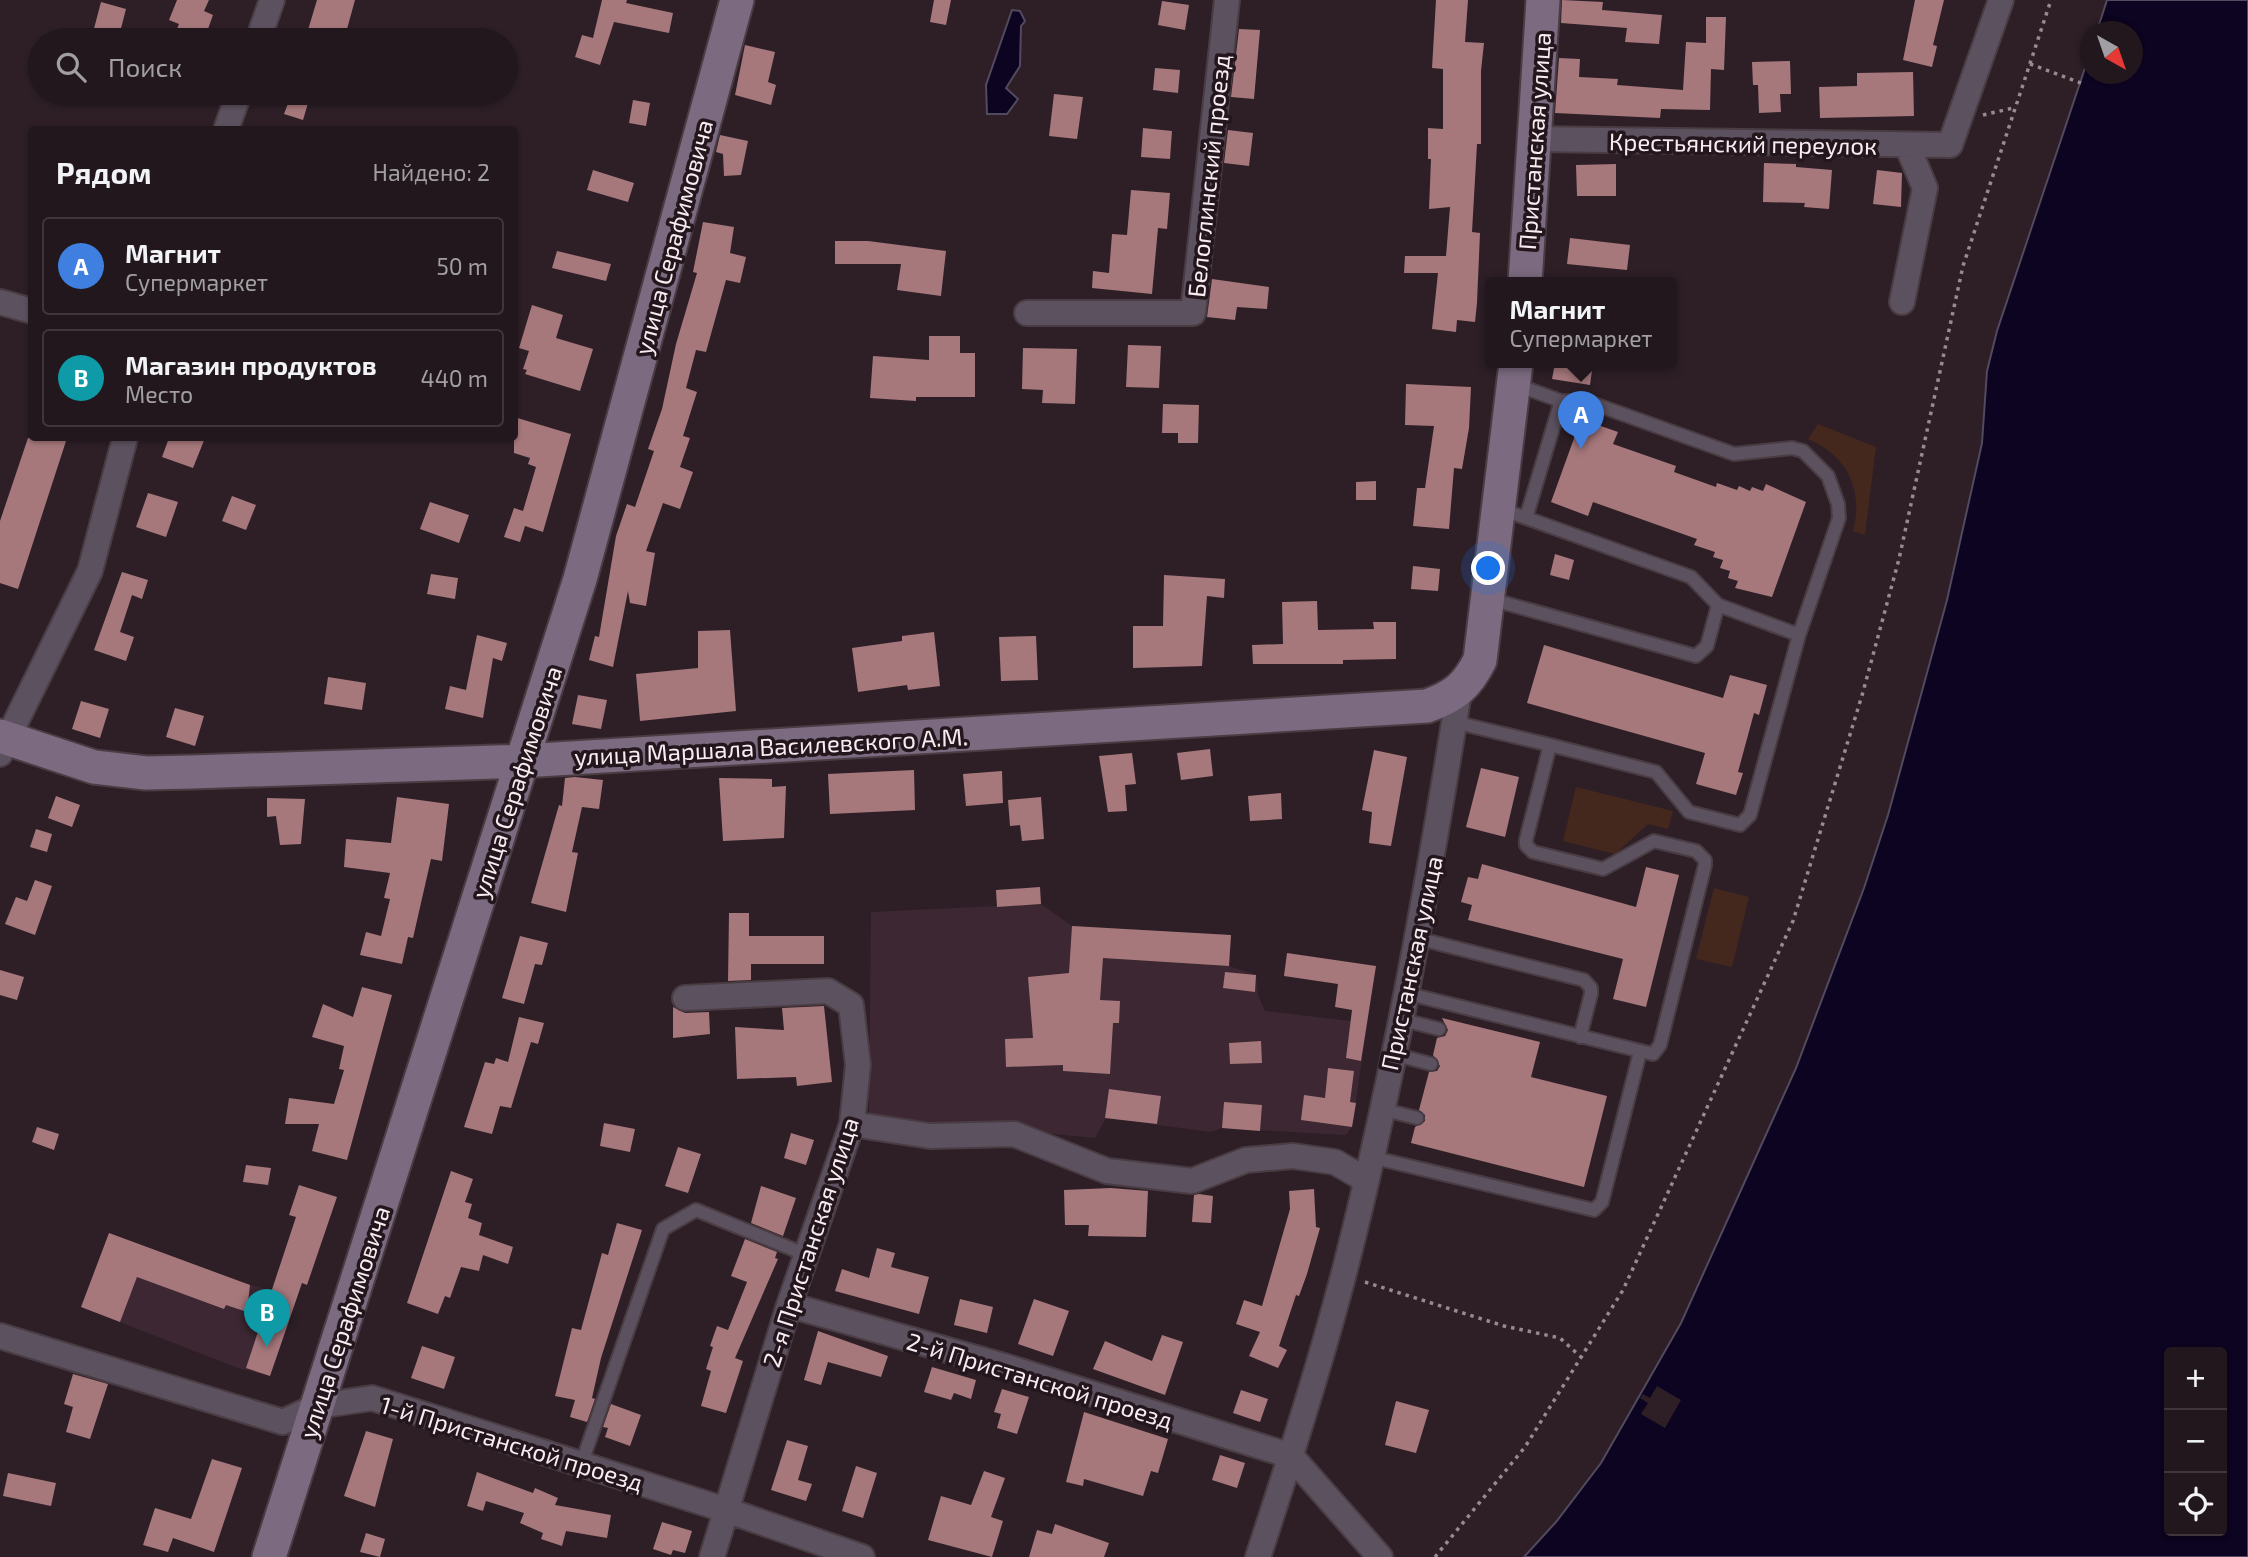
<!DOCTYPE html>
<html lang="ru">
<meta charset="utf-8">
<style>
:root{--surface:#22171d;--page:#2e242a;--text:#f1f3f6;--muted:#a29fa4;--line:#3f363b;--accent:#8c9099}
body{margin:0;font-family:"Exo 2",sans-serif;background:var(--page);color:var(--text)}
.controls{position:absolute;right:21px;bottom:21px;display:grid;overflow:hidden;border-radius:7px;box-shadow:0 2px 5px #0004}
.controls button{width:63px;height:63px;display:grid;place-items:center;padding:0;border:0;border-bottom:2px solid var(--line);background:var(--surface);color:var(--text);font:35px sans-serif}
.compass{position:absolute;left:2080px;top:21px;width:63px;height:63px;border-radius:50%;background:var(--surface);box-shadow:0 2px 5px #0004;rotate:140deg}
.you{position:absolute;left:1489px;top:569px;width:24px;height:24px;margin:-18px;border:5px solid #fff;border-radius:50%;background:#1a73e8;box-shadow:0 0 0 10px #1a73e833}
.badge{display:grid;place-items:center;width:46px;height:46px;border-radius:50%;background:var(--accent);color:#fff;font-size:23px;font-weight:700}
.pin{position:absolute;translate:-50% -58px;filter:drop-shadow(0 2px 4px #0008)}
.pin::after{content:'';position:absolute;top:37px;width:24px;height:21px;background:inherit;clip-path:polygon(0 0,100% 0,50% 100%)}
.popup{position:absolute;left:1485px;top:277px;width:192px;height:91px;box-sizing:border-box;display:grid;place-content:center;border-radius:7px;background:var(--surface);filter:drop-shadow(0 2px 5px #0005);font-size:23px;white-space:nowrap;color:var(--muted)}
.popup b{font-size:26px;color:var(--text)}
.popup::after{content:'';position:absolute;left:50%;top:100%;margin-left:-14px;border:14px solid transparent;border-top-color:var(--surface)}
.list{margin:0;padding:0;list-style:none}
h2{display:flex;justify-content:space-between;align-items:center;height:91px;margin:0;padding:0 28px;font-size:30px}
h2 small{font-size:23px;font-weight:400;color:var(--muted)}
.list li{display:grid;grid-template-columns:46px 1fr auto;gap:21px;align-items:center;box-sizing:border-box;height:98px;margin:0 14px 14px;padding:0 14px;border:2px solid var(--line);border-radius:7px}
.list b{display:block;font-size:26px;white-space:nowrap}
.list p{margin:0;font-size:23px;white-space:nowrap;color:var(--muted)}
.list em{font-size:23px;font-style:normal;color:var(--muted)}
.icon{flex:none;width:38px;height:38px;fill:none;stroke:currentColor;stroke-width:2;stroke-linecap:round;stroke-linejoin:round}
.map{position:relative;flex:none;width:2248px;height:1557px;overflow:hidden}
.search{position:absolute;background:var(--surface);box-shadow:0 2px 5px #0004;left:28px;top:28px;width:490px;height:77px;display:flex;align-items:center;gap:18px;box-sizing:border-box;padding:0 24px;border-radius:38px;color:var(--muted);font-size:26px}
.panel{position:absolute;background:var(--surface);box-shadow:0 2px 5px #0004;left:28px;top:126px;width:490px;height:315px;border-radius:7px}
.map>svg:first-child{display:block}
.built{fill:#3c2732}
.green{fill:#45281d}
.water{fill:#0c0420;stroke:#524a5f;stroke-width:2;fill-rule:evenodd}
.pier{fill:#2e1f27}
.building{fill:#a6787c}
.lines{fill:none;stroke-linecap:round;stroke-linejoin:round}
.lane-casing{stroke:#4a3c43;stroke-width:16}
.street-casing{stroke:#4a3c43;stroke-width:28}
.secondary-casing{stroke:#4a3c43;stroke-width:37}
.path{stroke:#978a91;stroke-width:3.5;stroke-dasharray:3.5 5;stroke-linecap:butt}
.lane{stroke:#5c515f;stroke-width:12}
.street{stroke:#5c515f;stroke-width:24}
.secondary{stroke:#7c6b80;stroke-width:33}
.labels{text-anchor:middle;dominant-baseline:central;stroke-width:7;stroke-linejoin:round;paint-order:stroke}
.street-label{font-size:24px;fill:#f7ecf1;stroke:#24161d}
</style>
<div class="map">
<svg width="2248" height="1557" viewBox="0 0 2248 1557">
<rect width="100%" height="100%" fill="#2e1f27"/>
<path class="built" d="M1041,904L1072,926L1231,935L1229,966L1256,975L1258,995L1265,1011L1351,1021L1353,1010L1369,1012L1352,1127L1346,1135L1222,1128L1211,1132L1106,1118L1095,1138L869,1116L871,912Z
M109,1233L235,1280L296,1298L270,1376L238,1368L81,1307Z"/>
<path class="green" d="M1818,424L1876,447L1865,535L1853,531C1864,490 1847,455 1808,439Z
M1576,787L1673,811L1668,829L1648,824L1615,854L1563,841Z
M1714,888L1749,897L1732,967L1696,959Z"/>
<path class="water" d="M2107,0H2248V1557H1524L1556,1522L1601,1463L1681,1323L1796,1068L1864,888L1888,815L1947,600L1982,443L1987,371L1997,331L2090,53V74H2132V32L2097,31ZM2169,1352H2222V1531H2169Z
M1012,10L1020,11L1025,21L1021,26L1020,66L1006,88L1018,99L1007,114H987L986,85Z"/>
<path class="pier" d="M1657,1386L1681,1400L1665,1428L1641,1414L1648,1403L1640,1398L1643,1394L1650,1398Z"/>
<path class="building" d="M177,0H209L204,11L213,15L204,40H172L179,24L169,20Z
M317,0H355L344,40H305Z
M602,0H627L626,3L673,13L669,33L614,22L600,65L575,57L582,35L593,38Z
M934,0H951L946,25L930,22Z
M1436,0H1468L1465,42L1484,43L1481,71V144H1477L1472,232L1480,233L1477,303L1475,322L1457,320L1456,332L1432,329L1438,273H1404L1405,256H1446L1450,207L1429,209L1431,159H1428V128L1443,129V69L1432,68Z
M1562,0L1603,2L1602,10L1662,15L1659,44L1625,42L1627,28L1561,23Z
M1915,0H1944L1933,45L1937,46L1932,67L1903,60Z
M1162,1L1189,5L1185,30L1158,25Z
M101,2L126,9L118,40H91Z
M1706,17H1726L1724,70L1711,69L1710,110L1661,109L1660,118L1555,113L1559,58L1580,59L1579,77L1618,79L1617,85L1683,90L1686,42L1706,43Z
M1239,29L1260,30L1254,99L1231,97Z
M745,45L775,52L768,82L776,85L771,105L735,95Z
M1790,61L1791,94H1780L1781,112L1759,113L1758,85H1753L1752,62Z
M1155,68L1180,70L1178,93L1153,90Z
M1913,72L1914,116L1820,118L1819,87L1857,86V73Z
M292,93H311L303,120L284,114Z
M1054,94L1083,97L1077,139L1049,136Z
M633,100L650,103L646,126L629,123Z
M1143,128L1172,131L1170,159L1141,157Z
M1228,130L1253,133L1249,166L1224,163Z
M720,135L748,141L741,175L724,176L723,154L716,152Z
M1764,163L1796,164V167L1832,170L1829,209L1804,207L1805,203L1763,202Z
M1616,164V196H1577L1576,165Z
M593,170L634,183L628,202L587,190Z
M1877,170L1902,173L1901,207L1873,204Z
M1131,190L1170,193L1167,229L1158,228L1152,294L1092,288L1093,271L1109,273L1112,234L1127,235Z
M703,222L734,227L730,253L746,257L740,283L726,280L706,352L696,350L686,388L697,392L683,436L690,438L680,467L693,472L680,509L663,503L646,551L655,553L646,606L630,603L628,591L613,667L589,660L595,636L599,637L616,536L627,504L635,507L654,451L648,449L662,409L676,344L697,273L693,272Z
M1570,238L1630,245L1627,270L1567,264Z
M835,241H868L946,251L941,296L897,290L901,264H835Z
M557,251L611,264L606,281L552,268Z
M1212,279L1269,287L1267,309L1237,307L1235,320L1207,317Z
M532,305L563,315L556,338L593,349L580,391L525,374L527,370L523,369L529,351L519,348Z
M929,336H960V353H975V397H916V401L870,398L873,356L929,360Z
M1128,345L1161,346L1159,388L1126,387Z
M1023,348L1077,349L1075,404L1042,403L1043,390L1022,389Z
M1555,363H1593L1590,385L1552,379Z
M1406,384L1471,387L1469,428L1462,469L1454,468L1449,529L1413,526L1417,488H1425L1434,426L1405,425Z
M1163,404L1199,405L1198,443H1178V433H1162Z
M514,417L571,434L543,532L525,526L520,542L504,537L514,508L523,511L536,467L528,464L530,458L514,453Z
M1581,419L1618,432L1613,444L1676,466L1674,472L1716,487L1717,483L1737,490L1739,486L1750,491L1752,487L1763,491L1766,484L1806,502L1772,597L1735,588L1738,581L1728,578L1730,571L1720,568L1723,560L1713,557L1715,552L1694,545L1697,539L1593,502L1588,516L1551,502Z
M28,438H67L18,589L0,583V521Z
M169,438H205L193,468L162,457Z
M1376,481V500H1356V482Z
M148,493L178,502L166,537L136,527Z
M232,496L256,505L246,530L222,521Z
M430,502L469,515L459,543L420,529Z
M1555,554L1574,560L1569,580L1550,575Z
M1413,566L1440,569L1438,591L1411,589Z
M122,572L148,580L142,599L132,595L120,632L134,637L126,661L94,650Z
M431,574L458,578L455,599L427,594Z
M1164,575L1225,579L1224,598L1207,596L1202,666L1133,668V626H1163Z
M1317,601L1318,630L1374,629L1373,622H1396V659L1343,660V664H1253L1252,645L1283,644L1282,602Z
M730,630L736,711L640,721L636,674L698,668V631Z
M934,632L940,686L908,690L907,685L858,692L852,648L902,641V636Z
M477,635L507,643L502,661L493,658L483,718L445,709L450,686L466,690Z
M1036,636L1038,680L1001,681L999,637Z
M1544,645L1723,698L1730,675L1767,685L1759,715L1754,713L1738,772L1743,773L1736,795L1696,784L1705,753L1527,703Z
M328,677L366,683L362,710L324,704Z
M578,695L607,700L601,729L572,724Z
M81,701L109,709L100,738L72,729Z
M175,708L204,716L195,746L166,737Z
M1210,749L1213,776L1181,780L1177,753Z
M1374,750L1407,757L1391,846L1369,843L1372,812L1362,810Z
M1132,753L1136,784L1125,785L1127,811L1108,812L1099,756Z
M1481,768L1519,777L1505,837L1466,827Z
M914,770L915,810L830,814L828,774Z
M1002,771L1003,803L966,806L963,774Z
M575,777L603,780L599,809L582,807L572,852L578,853L566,912L531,903L559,805L562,806L565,778Z
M719,778L772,779V787L786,786L784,838L723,841Z
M1281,793L1282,819L1250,821L1248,796Z
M56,796L80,805L72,827L48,818Z
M397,797L449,804L442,861L431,859L413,938L408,937L402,964L360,955L366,932L381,936L390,899L384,898L390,873L344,867L346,839L391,843Z
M1041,797L1044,839L1022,841L1020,825L1010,826L1008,800Z
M267,798L305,799L301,844L280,845L276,816L267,817Z
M36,829L52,834L47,852L30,847Z
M1482,864L1636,907L1646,867L1679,875L1646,1007L1613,999L1623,959L1468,920L1472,905L1461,902L1468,877L1478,879Z
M35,880L52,886L35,935L5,924L16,897L27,901Z
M1040,887L1041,904L997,907L996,890Z
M729,913H749V936H824V964H751V980L728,981Z
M1072,926L1231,935L1229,966L1103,958L1100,1000L1120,1001L1119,1023H1113L1110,1074L1063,1071V1065L1006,1067L1005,1039L1033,1038L1028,977L1069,973Z
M520,936L548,943L542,965L535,964L524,1004L502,998Z
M1287,953L1376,966L1361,1061L1346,1058L1352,1010L1335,1007L1338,984L1284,976Z
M0,970L24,977L17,1000L0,995Z
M1225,972L1256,975L1255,992L1223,988Z
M362,987L392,995L347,1160L312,1151L319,1124H285L289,1098L334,1104L344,1070L339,1069L344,1046L312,1037L323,1004L353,1017Z
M824,1006L832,1082L797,1086L796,1077L737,1079L735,1027L784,1030L782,1008Z
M673,1007L685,1013L709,1012L710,1034L673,1038Z
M519,1017L544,1023L538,1044L531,1042L511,1108L500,1106L492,1134L464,1127L485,1062L494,1064L496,1058L508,1062Z
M1442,1018L1540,1042L1531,1077L1607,1096L1584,1187L1411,1143L1415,1127L1425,1121V1115L1419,1110L1429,1072L1437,1071L1440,1066L1433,1055L1437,1038L1445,1036L1448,1030Z
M1261,1041L1262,1063L1230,1064L1229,1043Z
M1328,1068L1354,1071L1350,1102L1356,1103L1352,1127L1301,1120L1304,1095L1325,1098Z
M1109,1089L1161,1096L1157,1124L1105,1118Z
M1224,1102L1262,1105L1260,1131L1222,1128Z
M604,1123L635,1129L630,1152L600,1146Z
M37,1127L59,1134L54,1150L32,1142Z
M791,1133L814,1140L806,1165L784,1158Z
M678,1147L701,1154L688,1193L665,1186Z
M246,1165L271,1168L268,1185L243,1182Z
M451,1171L473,1179L465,1202L472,1204L468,1218L482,1223L479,1235L513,1247L508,1264L483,1255L479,1271L461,1267L450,1298L445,1296L438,1314L407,1303Z
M299,1185L337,1197L307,1285L302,1283L270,1376L246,1368L296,1217L289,1215Z
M761,1186L796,1198L783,1236L751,1223Z
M1111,1188L1148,1191L1146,1237L1088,1236L1089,1225H1065L1064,1190Z
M1314,1189L1316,1227L1320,1228L1307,1274L1299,1296L1296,1295L1279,1346L1287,1350L1278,1368L1249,1356L1260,1332L1236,1324L1244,1300L1262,1306L1290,1209L1289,1191Z
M1199,1194L1213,1196L1211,1223L1192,1222L1194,1195Z
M617,1223L642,1230L601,1358L592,1398L595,1399L587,1422L570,1417L575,1400L555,1396L572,1328L581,1330L602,1253L608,1255Z
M109,1233L250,1285L247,1312L226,1305L224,1309L137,1277L120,1322L81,1307Z
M745,1239L777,1252L775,1258L778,1259L735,1358L743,1361L726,1413L701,1406L711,1371L706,1369L713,1347L710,1346L717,1326L728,1330L747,1282L731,1276Z
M877,1248L895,1253L891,1267L929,1277L919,1314L835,1291L842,1269L869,1278Z
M960,1299L993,1307L987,1333L954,1325Z
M1034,1299L1069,1311L1053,1356L1018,1344Z
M818,1331L888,1356L881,1377L828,1362L821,1385L804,1380Z
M1162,1335L1183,1342L1165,1395L1093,1369L1105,1341L1152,1361Z
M422,1346L455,1357L444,1389L411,1378Z
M932,1367L976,1380L971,1399L954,1393L951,1400L924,1392Z
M73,1374L108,1384L90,1439L66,1432L73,1407L64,1404Z
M1002,1389L1029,1397L1017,1434L997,1428L1001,1414L994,1412Z
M1241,1390L1268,1399L1260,1422L1233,1413Z
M1396,1401L1429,1410L1416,1453L1385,1445Z
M611,1404L641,1415L630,1446L605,1437L608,1428L603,1427Z
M1084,1412L1168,1439L1158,1473L1151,1471L1143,1496L1084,1479L1083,1486L1066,1482Z
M366,1431L393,1439L375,1507L344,1496Z
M787,1440L808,1446L798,1480L812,1484L806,1501L771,1490Z
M1220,1455L1245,1463L1237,1488L1212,1480Z
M212,1459L242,1468L214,1552L173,1538L168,1552L143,1545L155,1508L191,1519Z
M856,1466L877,1473L863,1518L842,1511Z
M984,1471L1005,1478L991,1517L1003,1521L992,1557L928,1540L941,1496L971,1505Z
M477,1472L533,1493L535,1488L558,1498L555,1505L611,1515L607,1538L566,1531L562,1546L541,1539L543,1533L520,1523L524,1513L486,1501L483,1511L467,1506Z
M8,1473L56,1483L51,1506L3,1496Z
M662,1522L692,1531L685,1553L673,1550L671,1555L653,1549Z
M1055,1524L1109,1543L1104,1557H1029L1037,1530L1052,1534Z
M366,1533L385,1539L380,1557L360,1552Z"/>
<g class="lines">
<g class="lane-casing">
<path id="lane" d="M1501,509L1691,577L1718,605L1799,635L1839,518L1838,504L1828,476L1803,451L1792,448L1734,454L1586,401H1561L1514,384
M1526,518L1561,401
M1490,599L1696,656L1707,646L1718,605
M1550,745L1656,772L1689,812L1740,825L1750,815L1799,635
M1416,938L1584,980L1591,988V994L1580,1037
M1405,993L1653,1054L1660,1045L1705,865V860L1696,851L1654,841L1603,869L1533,852L1526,845V840L1550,745L1454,722
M1399,1019L1439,1029
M1393,1054L1431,1064
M1381,1109L1417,1118
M1371,1157L1594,1210L1602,1202L1640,1052
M581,1465L663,1229L696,1210L807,1255"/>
</g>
<g class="street-casing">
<path id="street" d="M258,40L272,0
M226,130L239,93
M1536,139L1950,145L2001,0
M0,302L32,311
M1902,302L1925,188L1907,145
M1027,313H1193L1227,0
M0,754L90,571L125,438
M685,998L828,991L851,1005L858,1065L852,1124L789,1305L712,1557
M852,1124L930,1136L1014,1134L1107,1171L1192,1181L1246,1160L1293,1156L1335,1162L1366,1180
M789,1305L1004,1366L1291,1456L1380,1557
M0,1336L283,1422L317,1406L372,1398L726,1510L862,1557
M1258,1557C1289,1463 1319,1369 1344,1273C1393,1082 1428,886 1459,692"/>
</g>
<g class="secondary-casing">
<path id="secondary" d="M1525,283L1543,0
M0,736L94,767L146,773L192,772L522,761L1427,706C1455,696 1467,686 1480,660L1516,363
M269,1557L580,579L737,0"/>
</g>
<path class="path" d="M2030,64L2081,83
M1983,115L2013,108
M1365,1282L1504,1326L1560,1338L1582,1358
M1435,1557L1525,1447L1623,1290L1793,921L1863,692L1899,559L1963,266L2051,0"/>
<use href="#lane" class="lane"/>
<use href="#street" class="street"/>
<use href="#secondary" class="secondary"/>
</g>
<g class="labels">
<g class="street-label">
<text transform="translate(1534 141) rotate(-86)">Пристанская улица</text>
<text transform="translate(1743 143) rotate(1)">Крестьянский переулок</text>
<text transform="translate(1208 176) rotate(-84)">Белоглинский проезд</text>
<text transform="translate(673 237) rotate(-75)">улица Серафимовича</text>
<text transform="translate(771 746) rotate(-3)">улица Маршала Василевского А.М.</text>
<text transform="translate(516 782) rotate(-72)">улица Серафимовича</text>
<text transform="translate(1411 963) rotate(-78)">Пристанская улица</text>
<text transform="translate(810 1242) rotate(-72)">2-я Пристанская улица</text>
<text transform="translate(344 1322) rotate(-72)">улица Серафимовича</text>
<text transform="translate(1040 1380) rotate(17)">2-й Пристанской проезд</text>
<text transform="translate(512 1443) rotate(17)">1-й Пристанской проезд</text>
</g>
</g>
</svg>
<div class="controls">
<button>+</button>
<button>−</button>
<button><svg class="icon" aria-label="locate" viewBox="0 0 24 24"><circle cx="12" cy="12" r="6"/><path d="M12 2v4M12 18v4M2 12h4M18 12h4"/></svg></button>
</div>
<svg class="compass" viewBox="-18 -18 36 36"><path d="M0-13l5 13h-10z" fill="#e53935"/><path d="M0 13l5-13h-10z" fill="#a29fa4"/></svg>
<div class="you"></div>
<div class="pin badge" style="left:1581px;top:449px;background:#3f7fe0">A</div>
<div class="popup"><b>Магнит</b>Супермаркет</div>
<div class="pin badge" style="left:267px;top:1347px;background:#0f9aa8">B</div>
<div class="search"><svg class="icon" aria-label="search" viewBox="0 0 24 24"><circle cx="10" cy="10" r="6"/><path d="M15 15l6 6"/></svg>Поиск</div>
<section class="panel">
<h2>Рядом<small>Найдено: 2</small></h2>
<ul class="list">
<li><span class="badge" style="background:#3f7fe0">A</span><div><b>Магнит</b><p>Супермаркет</p></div><em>50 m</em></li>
<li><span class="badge" style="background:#0f9aa8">B</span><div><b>Магазин продуктов</b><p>Место</p></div><em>440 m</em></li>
</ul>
</section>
</div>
